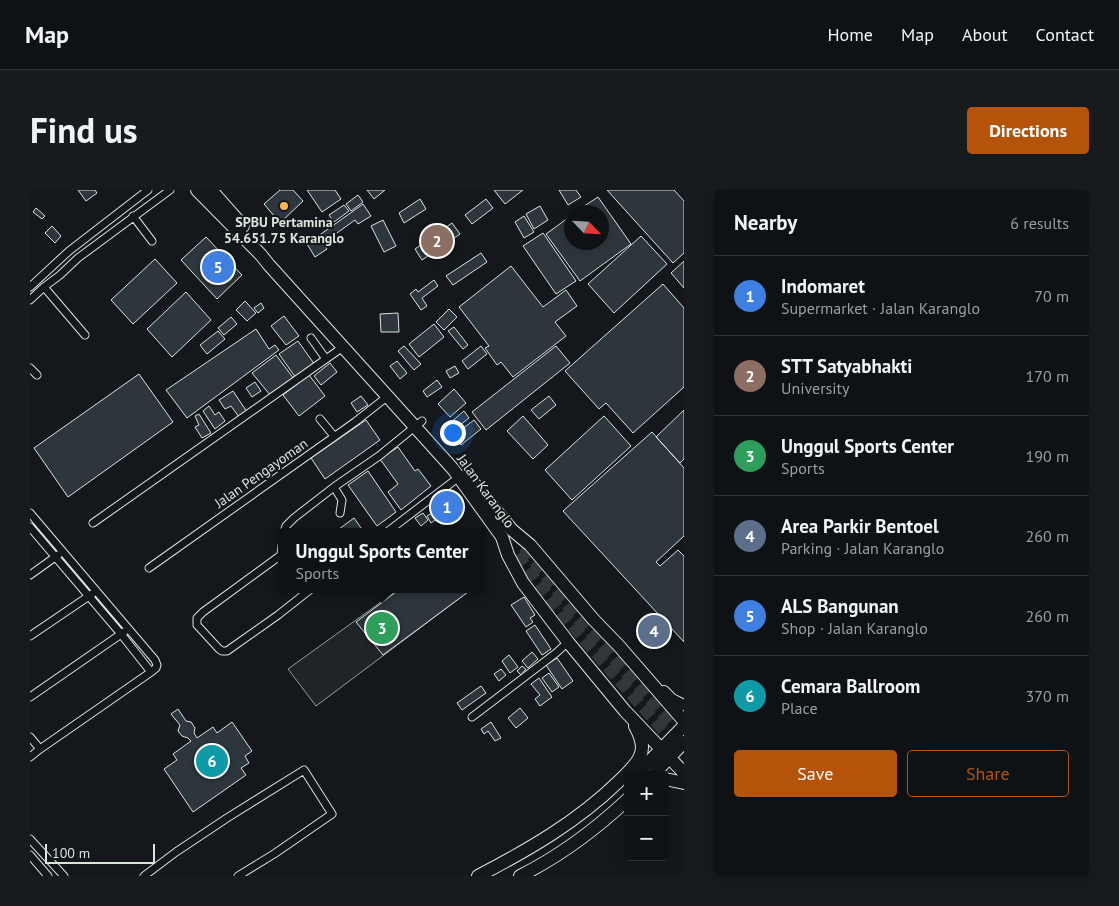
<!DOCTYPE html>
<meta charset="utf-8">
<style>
:root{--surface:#0f1215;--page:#181b1e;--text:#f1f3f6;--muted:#9b9ea0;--line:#2f3234;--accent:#b45309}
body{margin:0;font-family:"PT Sans",sans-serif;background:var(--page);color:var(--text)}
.controls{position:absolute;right:15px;bottom:15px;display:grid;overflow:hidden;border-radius:5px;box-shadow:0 2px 12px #0003}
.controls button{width:45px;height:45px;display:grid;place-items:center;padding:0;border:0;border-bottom:1px solid var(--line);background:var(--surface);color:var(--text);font:25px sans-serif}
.compass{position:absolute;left:534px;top:15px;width:45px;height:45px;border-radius:50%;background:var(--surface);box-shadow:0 2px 12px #0003;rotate:115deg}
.scale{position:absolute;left:15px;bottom:12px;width:110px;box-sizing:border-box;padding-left:5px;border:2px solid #d8e6dc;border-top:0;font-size:14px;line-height:18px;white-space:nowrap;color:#d8e6dc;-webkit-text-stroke:4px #14181c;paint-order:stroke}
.you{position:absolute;left:422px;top:242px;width:18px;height:18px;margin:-12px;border:4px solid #fff;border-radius:50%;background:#1a73e8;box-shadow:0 0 0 8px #1a73e833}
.badge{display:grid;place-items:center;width:32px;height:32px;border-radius:50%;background:var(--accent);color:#fff;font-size:16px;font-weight:700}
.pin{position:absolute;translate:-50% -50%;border:2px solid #fff;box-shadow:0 1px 5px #0006}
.popup{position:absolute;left:248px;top:338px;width:208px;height:65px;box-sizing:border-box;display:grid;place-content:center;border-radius:5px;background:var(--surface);filter:drop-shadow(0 1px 4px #0005);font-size:16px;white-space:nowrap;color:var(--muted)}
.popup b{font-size:19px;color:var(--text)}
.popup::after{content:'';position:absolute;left:50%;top:100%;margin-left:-10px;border:10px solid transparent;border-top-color:var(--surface)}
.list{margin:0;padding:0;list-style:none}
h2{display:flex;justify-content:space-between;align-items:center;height:65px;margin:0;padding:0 20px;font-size:21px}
h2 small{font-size:16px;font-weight:400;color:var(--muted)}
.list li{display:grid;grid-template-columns:32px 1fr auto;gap:15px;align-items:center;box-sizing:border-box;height:80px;padding:0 20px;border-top:1px solid var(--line)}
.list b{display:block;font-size:19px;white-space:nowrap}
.list p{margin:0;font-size:16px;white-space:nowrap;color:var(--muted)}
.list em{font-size:16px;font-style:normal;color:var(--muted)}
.actions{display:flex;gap:10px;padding:15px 20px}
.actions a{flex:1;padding:11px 0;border:1px solid var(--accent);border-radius:5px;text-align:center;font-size:18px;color:var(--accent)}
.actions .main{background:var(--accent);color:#fff}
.map{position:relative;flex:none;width:654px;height:686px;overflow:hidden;border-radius:5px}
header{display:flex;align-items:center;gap:30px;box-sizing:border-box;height:70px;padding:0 25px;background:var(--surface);border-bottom:1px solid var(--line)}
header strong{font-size:24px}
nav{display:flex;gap:28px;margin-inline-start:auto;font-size:18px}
.intro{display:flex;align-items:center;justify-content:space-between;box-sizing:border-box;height:120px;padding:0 30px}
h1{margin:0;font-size:35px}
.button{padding:12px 22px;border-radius:5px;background:var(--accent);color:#fff;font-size:18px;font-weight:700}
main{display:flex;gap:30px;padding:0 30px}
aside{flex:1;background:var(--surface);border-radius:5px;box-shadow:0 2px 12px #0003}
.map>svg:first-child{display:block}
.green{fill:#202428;stroke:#939e99}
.building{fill:#2c363c;stroke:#d8e6dc}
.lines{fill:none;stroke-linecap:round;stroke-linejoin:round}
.highway-tunnel{stroke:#313739;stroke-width:12;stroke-dasharray:12 6;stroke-linecap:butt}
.street-casing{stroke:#d8e6dc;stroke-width:9}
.primary-casing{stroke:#d8e6dc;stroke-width:12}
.highway-casing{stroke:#d8e6dc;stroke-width:14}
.street{stroke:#14181c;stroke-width:7}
.primary{stroke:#14181c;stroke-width:10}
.highway{stroke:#14181c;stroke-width:12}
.poi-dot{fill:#ffb74d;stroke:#14181c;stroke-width:2}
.labels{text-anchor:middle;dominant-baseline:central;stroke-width:4;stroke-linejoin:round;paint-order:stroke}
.poi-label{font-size:14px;font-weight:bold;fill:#d8e6dc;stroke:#14181c}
.street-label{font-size:14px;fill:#d8e6dc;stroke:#14181c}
</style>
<header>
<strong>Map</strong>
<nav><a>Home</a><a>Map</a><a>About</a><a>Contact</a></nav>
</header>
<div class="intro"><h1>Find us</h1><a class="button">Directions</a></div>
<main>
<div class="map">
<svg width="654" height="686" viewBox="0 0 654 686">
<rect width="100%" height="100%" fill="#14181c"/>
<path class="green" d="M369,399H442L286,516L258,479Z"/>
<path class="building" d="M48,0H65L67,3L56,11Z
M250,0H263L273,11L250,33L234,14Z
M277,0H305L311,9L292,22Z
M337,0H355L344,9Z
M464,0H493L475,14Z
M529,0H546L551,7L538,15Z
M577,0H644L654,11V63L643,73Z
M328,5L333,12L321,21L316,14Z
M568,7L601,54L550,91L516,44L542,25V52H572V22H545Z
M390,9L396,19L374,33L369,23Z
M456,9L463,18L442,34L435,25Z
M333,14L341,26L328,34L325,30L293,53L297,59L285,67L277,54Z
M314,15L319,21L304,32L299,25Z
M510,16L518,30L504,39L496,24Z
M6,18L15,26L12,29L3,22Z
M494,26L504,42L494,48L485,32Z
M353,30L366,56L354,62L341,36Z
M422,33L430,44L392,70L385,59Z
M22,36L31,46L25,53L15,43Z
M513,43L546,91L526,104L493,56Z
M611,46L637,74L584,123L558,94Z
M176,47L212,85L187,109L151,70Z
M451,63L457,72L423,95L416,86Z
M125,69L147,93L103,134L81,110Z
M654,71V98L641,83Z
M481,76L513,117L536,100L547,116L525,132L536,146L483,187L471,172L467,175L455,158L459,156L429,117Z
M404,90L408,96L392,108L397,116L391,120L380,104L386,99L388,102Z
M633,94L654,118V197L603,243L576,213L569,219L535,181Z
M156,102L181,130L142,167L117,139Z
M215,111L226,123L217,131L206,120Z
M231,113L234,118L228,123L224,118Z
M419,119L427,127L414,140L406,132Z
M368,123L369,142H351L350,124Z
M254,126L269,146L256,155L241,136Z
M201,127L207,134L194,145L188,138Z
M404,134L414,147L389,167L379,154Z
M424,137L438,155L433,159L418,141Z
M226,139L239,159L245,155L249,160L157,228L136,200Z
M188,141L195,149L177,164L170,155Z
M268,151L285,175L266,188L249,164Z
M374,156L391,174L384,180L368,161Z
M451,156L457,164L438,179L432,171Z
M526,156L540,173L456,240L442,222Z
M246,165L264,189L241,206L222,183Z
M367,171L377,183L370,189L360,176Z
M300,173L307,182L291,195L284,186Z
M425,176L429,183L420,188L416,181Z
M109,184L143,232L38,307L4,258Z
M279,185L295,206L269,226L253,205Z
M407,190L412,197L397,207L393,201Z
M225,192L231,201L222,207L216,198Z
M424,199L436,213L420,227L408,214Z
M203,201L217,222L209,227L201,216L195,219L189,210Z
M331,206L338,215L327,222L321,213Z
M519,206L526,215L509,229L501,220Z
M179,216L185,225L189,222L195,231L185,239L173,221Z
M654,220V269L650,273L626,247Z
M434,221L439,228L425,239L420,233Z
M169,224L181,243L172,248L165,237L169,235L165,226Z
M493,226L518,255L503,269L477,241Z
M574,226L601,256L542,310L515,280Z
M336,230L350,250L295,289L281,268Z
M444,230L451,239L431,255L423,246Z
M622,242L654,278V346L626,372L630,376L648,360L654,366V452L533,321Z
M368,257L385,281L388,279L401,296L371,320L358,302L368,294L350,269Z
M338,281L366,322L347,336L318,295Z
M417,302L431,322L418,332L403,312Z
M407,320L411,326L401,333L397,326Z
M393,323L398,330L391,336L385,328Z
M324,328L334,342H305Z
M370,399H442L353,465L326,432Z
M494,407L505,425L500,428L503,432L496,437L481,415Z
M505,435L521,459L512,465L496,441Z
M502,462L508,469L498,478L492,471Z
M479,465L488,477L480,483L472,471Z
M527,468L543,491L532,499L516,475Z
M492,476L496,479L491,485L487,481Z
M471,479L476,485L469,491L464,484Z
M519,483L529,497L522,502L512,488Z
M509,488L522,507L510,516L505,509L510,505L501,494Z
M451,496L456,503L432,520L427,513Z
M490,518L498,528L486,538L478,528Z
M148,519L156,531L161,532L165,538L164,543L167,548L183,537L187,543L202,532L222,561L215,566L219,573L211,578L216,585L163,622L134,579L147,570L143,564L161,551L158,548L152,546L148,541L150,535L141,524Z
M461,532L471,548L465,551L458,541L454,544L451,539Z"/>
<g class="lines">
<path class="highway-tunnel" d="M494,357L546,426L654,548
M487,365C539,434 596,499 654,563"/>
<g class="street-casing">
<path id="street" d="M103,26L122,51
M0,97L39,61L118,0
M14,97L55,145
M0,110L14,97L30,85L48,68L140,0
M281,148L296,169
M0,178L7,185
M290,229L304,246
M304,297L312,310L310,323
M0,323L125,470L127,475L126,478L121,482L10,559L0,567
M63,333L313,157
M0,337L91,444L121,482
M254,342L256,336L264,328L304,297L349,266L392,231
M357,342L429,287
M252,355L251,365L173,422L167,428V435L189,459L192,461H197L248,425L281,399
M119,378L325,232L358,206
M0,385L28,365
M0,446L62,404
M0,507L94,442
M442,527L526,463L538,452
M0,547L10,559
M0,649L34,686
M0,665L18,686
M114,686L146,662L197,628L274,580L302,624L244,664L208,686"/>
</g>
<g class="primary-casing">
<path id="primary" d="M634,501L642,509L654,515"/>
</g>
<g class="highway-casing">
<path id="highway" d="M167,0L231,65L239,75L423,279L472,347L478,365L493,393L538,452L595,521L654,583
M181,0L213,36
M437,285L482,340L500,355L563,429L589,456L654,531
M606,585L654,536
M623,585L654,552
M635,589L654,593
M448,686C498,660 547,632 588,592C596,584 606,576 610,566C615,556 610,545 605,536
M490,686C530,666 566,639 598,609"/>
</g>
<use href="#street" class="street"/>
<use href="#primary" class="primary"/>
<use href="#highway" class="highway"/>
</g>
<circle class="poi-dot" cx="254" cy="16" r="5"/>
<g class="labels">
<g class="poi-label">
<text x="254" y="32">SPBU Pertamina<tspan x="254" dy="16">54.651.75 Karanglo</tspan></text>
</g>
<g class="street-label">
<text transform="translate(231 283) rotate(-35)">Jalan Pengayoman</text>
<text transform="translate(456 301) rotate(54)">Jalan Karanglo</text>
</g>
</g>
</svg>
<div class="controls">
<button>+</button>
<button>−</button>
</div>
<svg class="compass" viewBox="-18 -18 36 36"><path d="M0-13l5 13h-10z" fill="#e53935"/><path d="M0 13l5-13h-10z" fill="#9b9ea0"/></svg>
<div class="scale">100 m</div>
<div class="you"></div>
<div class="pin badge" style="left:417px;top:317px;background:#3f7fe0">1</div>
<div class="pin badge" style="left:407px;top:51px;background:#8d6e63">2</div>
<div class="pin badge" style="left:352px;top:438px;background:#2e9e5b">3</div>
<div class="popup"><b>Unggul Sports Center</b>Sports</div>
<div class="pin badge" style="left:624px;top:441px;background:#5c6f8a">4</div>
<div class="pin badge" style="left:188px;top:77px;background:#3f7fe0">5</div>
<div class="pin badge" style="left:182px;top:571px;background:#0f9aa8">6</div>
</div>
<aside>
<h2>Nearby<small>6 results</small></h2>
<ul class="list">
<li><span class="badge" style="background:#3f7fe0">1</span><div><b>Indomaret</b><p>Supermarket · Jalan Karanglo</p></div><em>70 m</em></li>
<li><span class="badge" style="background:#8d6e63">2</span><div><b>STT Satyabhakti</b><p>University</p></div><em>170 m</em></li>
<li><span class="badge" style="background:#2e9e5b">3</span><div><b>Unggul Sports Center</b><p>Sports</p></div><em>190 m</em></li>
<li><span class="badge" style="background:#5c6f8a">4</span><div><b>Area Parkir Bentoel</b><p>Parking · Jalan Karanglo</p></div><em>260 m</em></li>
<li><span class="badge" style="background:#3f7fe0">5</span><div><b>ALS Bangunan</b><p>Shop · Jalan Karanglo</p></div><em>260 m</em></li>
<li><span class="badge" style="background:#0f9aa8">6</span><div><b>Cemara Ballroom</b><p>Place</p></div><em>370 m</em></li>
</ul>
<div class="actions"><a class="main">Save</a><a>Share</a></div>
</aside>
</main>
